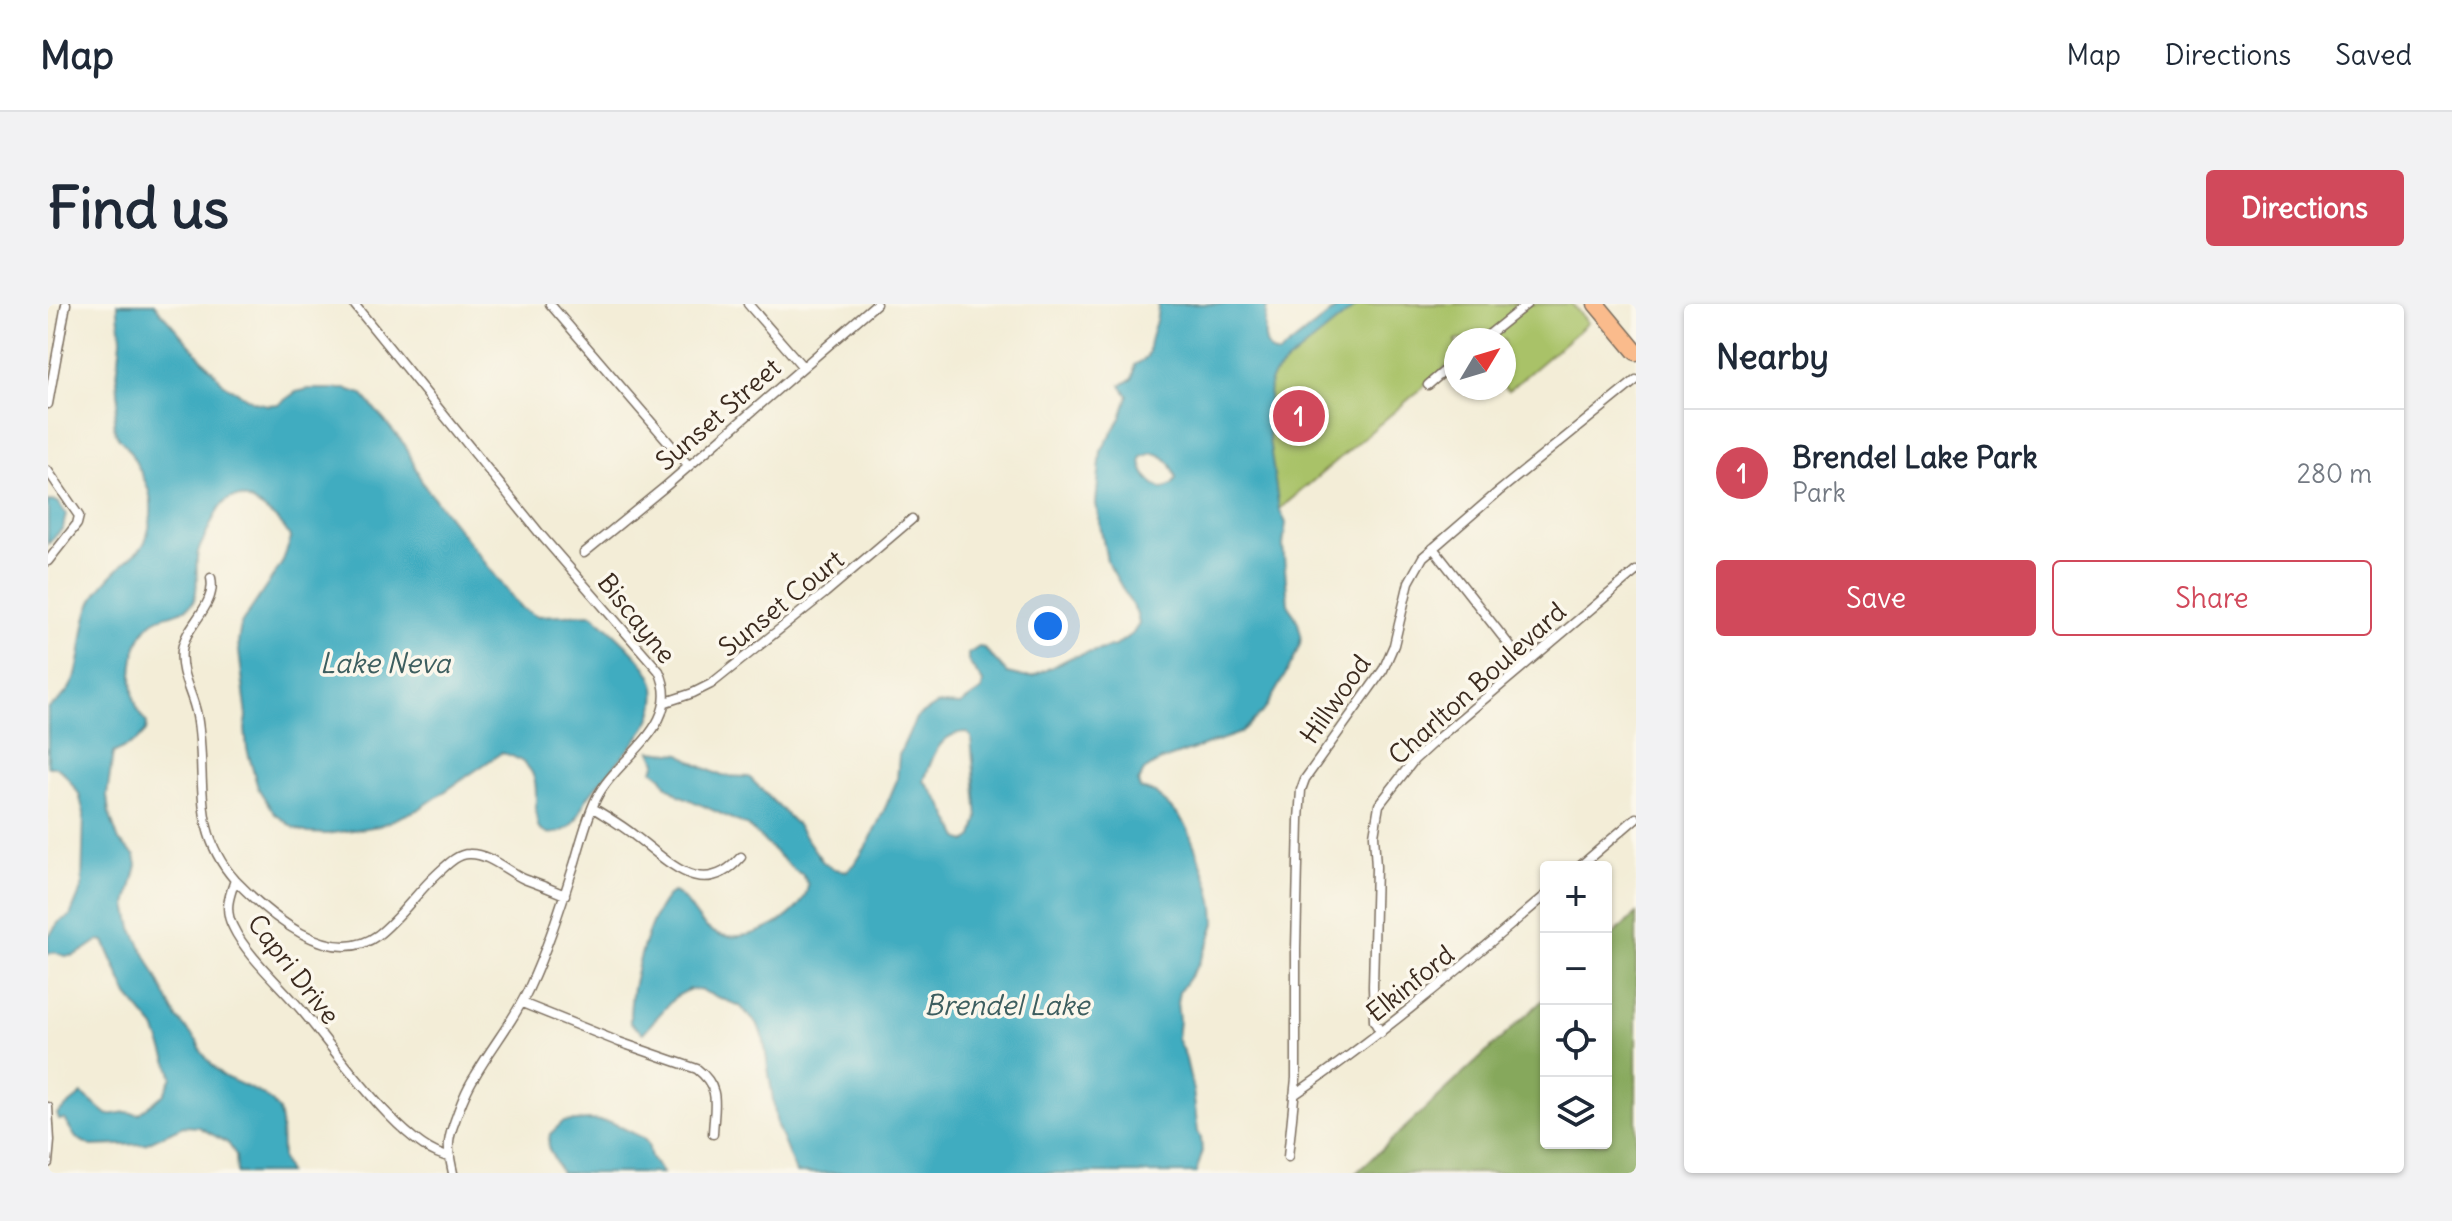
<!DOCTYPE html>
<meta charset="utf-8">
<style>
:root{--surface:#fff;--page:#f2f2f3;--text:#1f2937;--muted:#747a83;--line:#e0e1e3;--accent:#d1495b}
body{margin:0;font-family:Delius,sans-serif;background:var(--page);color:var(--text)}
.controls{position:absolute;right:24px;bottom:24px;display:grid;overflow:hidden;border-radius:8px;box-shadow:0 2px 6px #0004}
.controls button{width:72px;height:72px;display:grid;place-items:center;padding:0;border:0;border-bottom:2px solid var(--line);background:var(--surface);color:var(--text);font:40px sans-serif}
.compass{position:absolute;left:1396px;top:24px;width:72px;height:72px;border-radius:50%;background:var(--surface);box-shadow:0 2px 6px #0004;rotate:52deg}
.you{position:absolute;left:1000px;top:322px;width:28px;height:28px;margin:-20px;border:6px solid #fff;border-radius:50%;background:#1a73e8;box-shadow:0 0 0 12px #1a73e833}
.badge{display:grid;place-items:center;width:52px;height:52px;border-radius:50%;background:var(--accent);color:#fff;font-size:26px;font-weight:700}
.pin{position:absolute;translate:-50% -50%;border:4px solid #fff;box-shadow:0 2px 8px #0006}
.list{margin:0;padding:0;list-style:none}
h2{display:flex;justify-content:space-between;align-items:center;height:104px;margin:0;padding:0 32px;font-size:34px}
h2 small{font-size:26px;font-weight:400;color:var(--muted)}
.list li{display:grid;grid-template-columns:52px 1fr auto;gap:24px;align-items:center;box-sizing:border-box;height:128px;padding:0 32px;border-top:2px solid var(--line)}
.list b{display:block;font-size:30px;white-space:nowrap}
.list p{margin:0;font-size:26px;white-space:nowrap;color:var(--muted)}
.list em{font-size:26px;font-style:normal;color:var(--muted)}
.actions{display:flex;gap:16px;padding:24px 32px}
.actions a{flex:1;padding:18px 0;border:2px solid var(--accent);border-radius:8px;text-align:center;font-size:28px;color:var(--accent)}
.actions .main{background:var(--accent);color:#fff}
.icon{flex:none;width:44px;height:44px;fill:none;stroke:currentColor;stroke-width:2;stroke-linecap:round;stroke-linejoin:round}
.map{position:relative;flex:none;width:1588px;height:869px;overflow:hidden;border-radius:8px}
header{display:flex;align-items:center;gap:48px;box-sizing:border-box;height:112px;padding:0 40px;background:var(--surface);border-bottom:2px solid var(--line)}
header strong{font-size:38px}
nav{display:flex;gap:44px;margin-inline-start:auto;font-size:28px}
.intro{display:flex;align-items:center;justify-content:space-between;box-sizing:border-box;height:192px;padding:0 48px}
h1{margin:0;font-size:56px}
.button{padding:20px 36px;border-radius:8px;background:var(--accent);color:#fff;font-size:28px;font-weight:700}
main{display:flex;gap:48px;padding:0 48px}
aside{flex:1;background:var(--surface);border-radius:8px;box-shadow:0 2px 6px #0004}
.map>svg:first-child{display:block}
.green{fill:#a9c267;stroke:#727642;stroke-width:2}
.forest{fill:#86a85c;stroke:#60693d;stroke-width:2}
.water{fill:#41acc0;stroke:#3e6b6f;stroke-width:2;fill-rule:evenodd}
.lines{fill:none;stroke-linecap:round;stroke-linejoin:round}
.street-casing{stroke:#7b6e5f;stroke-width:11}
.highway-casing{stroke:#7b6e5f;stroke-width:19}
.street{stroke:#fff;stroke-width:8}
.highway{stroke:#fabb8c;stroke-width:16}
.labels{text-anchor:middle;dominant-baseline:central;stroke-width:7;stroke-linejoin:round;paint-order:stroke}
.street-label{font-size:26px;fill:#3b2a1e;stroke:#fbf7ec}
.water-label{font-size:28px;font-style:italic;fill:#3d5e5f;stroke:#fbf7ec}
</style>
<header>
<strong>Map</strong>
<nav><a>Map</a><a>Directions</a><a>Saved</a></nav>
</header>
<div class="intro"><h1>Find us</h1><a class="button">Directions</a></div>
<main>
<div class="map">
<svg width="1588" height="869" viewBox="0 0 1588 869">
<rect width="100%" height="100%" fill="#fbf7ec"/>
<filter id="ink" filterUnits="userSpaceOnUse"><feTurbulence type="fractalNoise" baseFrequency=".0125" numOctaves="2"/><feDisplacementMap in="SourceGraphic" scale="16" xChannelSelector="R" yChannelSelector="G"/><feConvolveMatrix kernelMatrix="1 2 1 2 8 2 1 2 1" color-interpolation-filters="sRGB"/></filter>
<filter id="wash" filterUnits="userSpaceOnUse"><feTurbulence type="fractalNoise" baseFrequency=".006" numOctaves="4" result="noise"/><feDisplacementMap in="SourceGraphic" scale="32" xChannelSelector="R" yChannelSelector="G"/><feGaussianBlur stdDeviation="1.8" result="paint"/><feColorMatrix in="noise" values="0 0 0 0 0 0 0 0 0 0 0 0 0 0 0 0 0 1.4 0 .05"/><feComposite in="paint" operator="in"/></filter>
<g filter="url(#wash)">
<rect width="100%" height="100%" fill="#f3edd7"/>
<path class="green" d="M1293,0H1524L1540,19L1460,87L1456,83V36H1408V55L1207,226L1132,137Z"/>
<path class="forest" d="M1588,610V869H1308L1498,693V839H1558V637Z"/>
<path class="water" d="M70,0H106L176,80L206,98L220,101L231,100L248,88L261,85H299L314,90L357,141L375,180L472,303L488,312L544,310C561,324 599,357 606,379C610,392 606,410 599,421C585,445 557,469 540,493C533,502 530,518 520,524C511,530 499,532 491,525C482,502 497,477 476,459C469,454 461,450 453,449L371,505L331,522L279,530L260,529L246,524L226,509L210,484L199,445L197,425L199,413L190,339L193,320L234,259L243,235C236,219 218,205 203,197C176,182 166,213 158,231C155,237 152,242 150,248C146,264 152,280 146,296C139,311 115,309 104,318C80,338 77,399 99,419L98,427L88,438L65,449L59,491L61,509L71,537L87,552L89,561L79,601L84,624L129,714L149,737L153,747L164,761L175,772L212,789L224,798L231,807L233,818L234,855L240,869H189L188,851L180,839L151,823L135,822L97,840L43,842L28,834L16,815L11,816L9,810L34,790L60,811L78,808L90,810L116,790L124,773L123,767L107,724L80,692L56,637L51,636C36,645 25,659 7,648L0,650V633L11,618L22,612L34,583L36,509L31,490L16,469L8,463H0V404C39,382 29,344 40,308C46,288 62,273 76,259C86,249 95,247 99,232C110,194 99,179 81,146C77,139 69,135 67,127C64,115 68,108 70,97C71,90 69,80 69,73C70,60 72,48 73,36C73,24 69,12 70,0Z
M1110,0H1219C1218,16 1210,46 1230,51L1294,0H1311L1238,59L1225,72L1222,78L1220,115L1221,135L1231,205L1238,219L1235,241L1240,300L1250,318L1253,331L1252,340L1244,359L1216,407L1192,429L1112,457L1096,467L1090,478L1092,485L1107,489L1130,511L1139,523L1161,580L1166,602L1167,619L1161,638L1150,661L1131,688L1129,698L1131,716L1129,735L1137,751L1145,786L1150,828L1153,834L1154,850L1148,869H748L729,822L716,737L710,721L692,702L652,686L642,685L627,693L595,729L582,719C581,687 599,611 623,589L626,588C643,597 648,619 665,628C695,644 757,614 760,581L755,571L746,566L700,522L631,491L618,481L614,473L605,466L608,458L603,447L633,450L650,461L674,472L701,473L748,520L775,558L786,565L799,567L807,560L822,536L838,502L849,476L851,451L868,414L890,400L912,401L934,386L935,378L920,357V350L931,343L936,344L959,369L976,373H984L1024,353L1067,342L1085,329L1091,320L1089,310L1059,257L1048,200L1053,147L1073,114L1080,92L1073,81L1085,75L1087,61L1098,54L1101,48C1099,36 1111,19 1110,0ZM1105,149C1118,151 1125,162 1128,174L1124,181L1115,185C1102,180 1095,171 1093,157L1094,153ZM918,428L923,433L930,514L925,533L918,538L911,534L893,498L876,477C884,454 891,429 918,428Z
M0,197L10,198L18,210L15,224L0,240Z
M541,816L563,818L595,834L600,840L603,854L614,869H513L500,843L502,830L515,818Z"/>
</g>
<g filter="url(#ink)">
<g class="lines">
<g class="street-casing">
<path id="street" d="M306,0L493,231L611,367C637,422 569,452 548,495C539,514 533,537 527,558C513,601 500,643 481,684C467,715 444,742 427,772C417,787 411,805 405,822C398,841 401,850 405,869
M502,0L641,162
M700,0L754,62
M1434,36L1479,0
M1380,81L1408,57
M0,100L18,0
M0,167L31,212L29,220L0,257
M1385,244L1476,360
M536,249L618,182L828,0
M163,274C169,302 137,321 134,346C131,371 145,389 149,412C160,472 141,524 187,576C181,593 176,606 185,623C198,651 235,684 255,708C286,744 356,847 402,853
M618,398L645,389L663,380L777,289L864,215
M545,504C559,513 574,521 587,532C622,558 654,597 693,553
M1531,563L1588,514
M187,576C219,609 283,666 330,631C353,613 369,588 390,569C399,561 409,550 421,550C440,549 459,567 476,575C490,580 503,585 517,591
M474,699L571,738L649,765C674,784 666,802 665,830
M1333,729L1326,717L1325,682L1328,563L1326,531L1331,501L1366,456L1390,434L1588,267
M1246,791C1335,730 1416,661 1498,591
M0,803L2,837L0,859
M1240,853L1248,774V645L1251,516L1253,486L1257,475L1335,366L1346,341L1361,278L1375,253L1450,188L1588,76"/>
</g>
<g class="highway-casing">
<path id="highway" d="M1548,0L1588,48"/>
</g>
<use href="#street" class="street"/>
<use href="#highway" class="highway"/>
</g>
</g>
<g class="labels">
<g class="street-label">
<text transform="translate(670 110) rotate(-41)">Sunset Street</text>
<text transform="translate(733 299) rotate(-39)">Sunset Court</text>
<text transform="translate(589 314) rotate(51)">Biscayne</text>
<text transform="translate(1429 379) rotate(-42)">Charlton Boulevard</text>
<text transform="translate(1287 395) rotate(-55)">Hillwood</text>
<text transform="translate(246 665) rotate(52)">Capri Drive</text>
<text transform="translate(1362 679) rotate(-39)">Elkinford</text>
</g>
<g class="water-label">
<text x="337" y="359">Lake Neva</text>
<text x="959" y="701">Brendel Lake</text>
</g>
</g>
</svg>
<div class="controls">
<button>+</button>
<button>−</button>
<button><svg class="icon" aria-label="locate" viewBox="0 0 24 24"><circle cx="12" cy="12" r="6"/><path d="M12 2v4M12 18v4M2 12h4M18 12h4"/></svg></button>
<button><svg class="icon" aria-label="layers" viewBox="0 0 24 24"><path d="M12 4l9 5-9 5-9-5zM3 14l9 5 9-5"/></svg></button>
</div>
<svg class="compass" viewBox="-18 -18 36 36"><path d="M0-13l5 13h-10z" fill="#e53935"/><path d="M0 13l5-13h-10z" fill="#747a83"/></svg>
<div class="you"></div>
<div class="pin badge" style="left:1251px;top:112px">1</div>
</div>
<aside>
<h2>Nearby<small></small></h2>
<ul class="list">
<li><span class="badge">1</span><div><b>Brendel Lake Park</b><p>Park</p></div><em>280 m</em></li>
</ul>
<div class="actions"><a class="main">Save</a><a>Share</a></div>
</aside>
</main>
